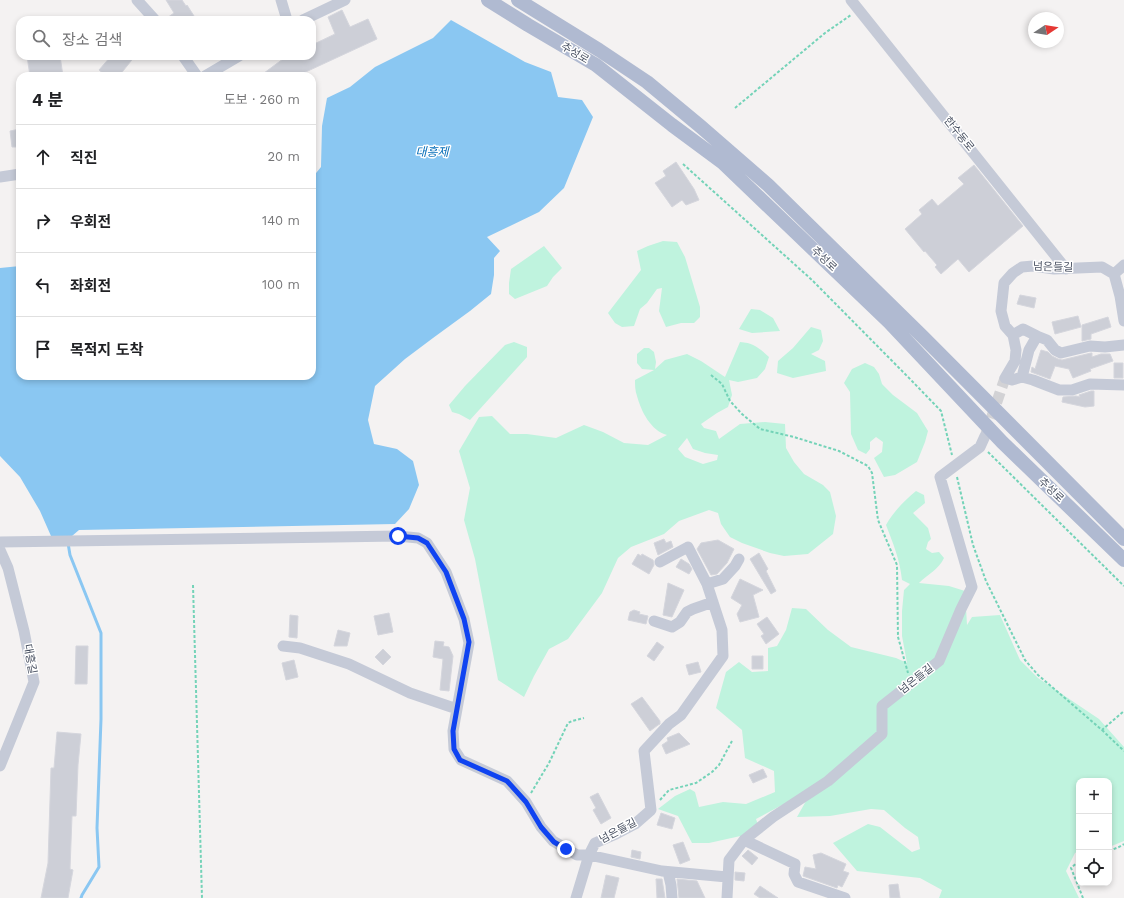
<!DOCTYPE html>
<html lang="ko">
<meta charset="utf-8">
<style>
:root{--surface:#fff;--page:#f6f6f6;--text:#202124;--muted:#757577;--line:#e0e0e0}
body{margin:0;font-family:"Work Sans","Noto Sans KR",sans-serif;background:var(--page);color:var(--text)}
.controls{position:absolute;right:12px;bottom:12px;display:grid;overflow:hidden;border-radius:8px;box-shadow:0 2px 6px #0003}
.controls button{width:36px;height:36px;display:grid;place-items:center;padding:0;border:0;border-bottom:1px solid var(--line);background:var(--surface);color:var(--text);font:20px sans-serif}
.compass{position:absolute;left:1028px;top:12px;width:36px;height:36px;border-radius:50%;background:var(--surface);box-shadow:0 2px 6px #0003;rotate:78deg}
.stop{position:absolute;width:12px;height:12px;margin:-9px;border:3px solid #0f43f1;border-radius:50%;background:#fff}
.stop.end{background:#0f43f1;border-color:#fff;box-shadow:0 1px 4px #0008}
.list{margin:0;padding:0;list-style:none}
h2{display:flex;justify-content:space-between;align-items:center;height:52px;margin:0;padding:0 16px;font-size:17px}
h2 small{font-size:13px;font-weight:400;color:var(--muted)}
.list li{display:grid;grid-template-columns:26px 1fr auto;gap:12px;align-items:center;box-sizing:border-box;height:64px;padding:0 16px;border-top:1px solid var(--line)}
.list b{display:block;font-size:15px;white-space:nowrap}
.list em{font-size:13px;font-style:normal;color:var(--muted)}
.icon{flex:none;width:22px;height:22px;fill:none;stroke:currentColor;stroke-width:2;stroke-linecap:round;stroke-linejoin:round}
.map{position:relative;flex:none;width:1124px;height:898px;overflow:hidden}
.search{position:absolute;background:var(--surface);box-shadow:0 2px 6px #0003;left:16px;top:16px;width:300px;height:44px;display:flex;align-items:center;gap:10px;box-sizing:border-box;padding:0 14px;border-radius:12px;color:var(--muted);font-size:15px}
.panel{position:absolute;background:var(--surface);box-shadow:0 2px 6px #0003;left:16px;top:72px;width:300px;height:308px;border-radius:12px}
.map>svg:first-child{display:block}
.green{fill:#bff3de;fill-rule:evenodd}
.water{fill:#8ac7f2}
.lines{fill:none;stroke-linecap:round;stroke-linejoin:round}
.stream{stroke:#8ac7f2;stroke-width:3}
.building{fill:#cdcfd7;stroke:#d5d6dd}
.minor-tunnel{stroke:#d2d2d5;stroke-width:11;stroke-dasharray:11 5.5;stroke-linecap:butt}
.path{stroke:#74d3b8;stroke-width:2;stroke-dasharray:3 2;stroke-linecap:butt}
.minor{stroke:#c5cad7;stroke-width:11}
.major{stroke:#b0bad1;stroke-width:14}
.route{stroke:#0f43f1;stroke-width:5}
.labels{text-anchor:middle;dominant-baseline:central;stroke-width:3;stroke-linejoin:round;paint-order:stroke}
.street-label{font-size:11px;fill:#485061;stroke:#fff}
.water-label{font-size:12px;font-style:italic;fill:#046db8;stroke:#fff}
</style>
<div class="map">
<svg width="1124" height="898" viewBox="0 0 1124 898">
<rect width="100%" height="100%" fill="#f4f2f2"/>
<path class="green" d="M663,241L677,242L685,257L700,307V317L694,323H681L666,327L659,311L662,288L657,289L647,303L640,309L634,326L622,327L615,323L608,313L641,270L637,251L648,246Z
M544,246L562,268L553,277L547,286L515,299L509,294V283L511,269Z
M751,309L760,310L773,318L780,331L752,333L739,329Z
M811,327L821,330L823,341L819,350L811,354L825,361L826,371L793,378L777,373L778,361L793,348Z
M514,342L527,347V357L470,420L459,414L452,412L449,405L465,386L505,345Z
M740,342C754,343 759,348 769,357L765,369L757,378L738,382L729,380L732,395L728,407L717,413L701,424L704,428L716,431L719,439L740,424L765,422L785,424L786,448L794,462L804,474L823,485L830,492L836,516L833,534L808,554L784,556L770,553L742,543L730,537L721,524L718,513L709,510L679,521L664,534L631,547L618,558L602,593L568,639L549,649L534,676L524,697L498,680L475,559L464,520L470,488L459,451L479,417L492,416L510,434H527L556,438L584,425L603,432L624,443L648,445L667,435C651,431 641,411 637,396C635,391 635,385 635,380L654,370L642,369L637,363V354L644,348H649L654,352L656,362L655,369L665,360L687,354L701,361L725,377ZM687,438L693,449L705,453L718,455L717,460L703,464L685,457L678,449Z
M865,363L874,367L879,374L882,384L893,395L917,413L928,431L925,442L917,462L895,475L884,477L874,458L882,452L883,442L876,437L870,442V449L866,454L858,450L851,434L850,392L844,383L852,369Z
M916,491L924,495L925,503L913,513L928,528L931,539L928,542L926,549L932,553L939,552L944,558C939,569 927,575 919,583L949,586L965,591L967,625L972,617L1000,615L1020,660L1038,678L1099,719L1124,747V841L1109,847L1110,825H1109V781H1079V851L1075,853L1066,871L1079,898H939L942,890L920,878L857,871L833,843L868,824L880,827L912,852L920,849L918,837L905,828L884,810L871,809L830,816L797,817L806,801L782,805L756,819L758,825L745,835L709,843H692L678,816L658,809L675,796L690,789L695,792L699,807L723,802L746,804L775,792L774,771L745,758L742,730L716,708L726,672L739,662L752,672L768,671V648L777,646L786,630L792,608L806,609L828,630L851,647L896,658L907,663L902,636V611L904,590L910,584L902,580C900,560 893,543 886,525C894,511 904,501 916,491Z"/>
<path class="water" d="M451,20L525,62L551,72L558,97L582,100L593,117L564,188L539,212L487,237L500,251L494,258V275L491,294L470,311L433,338L405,359L375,386L368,420L374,444L397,449L413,461L419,485L409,509L395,524L79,530L72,536H51L40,511L20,477L0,456V268L20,266V376H312V178L321,167L322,126L327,98L350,87L375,67L433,38Z"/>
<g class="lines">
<path class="stream" d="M68,543L70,555L101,633V719L97,828L99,867L82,895L81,898"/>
</g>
<path class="building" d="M166,0H182L186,6L187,5L194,16L188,20H164L174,13Z
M342,10L350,27L368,19L377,39L297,76H260L287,56H312V45L335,34L328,17Z
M27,56H60L63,76H30Z
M111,56H135L119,76H106L99,70Z
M20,129V147H12L10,131Z
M676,162L694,189L699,200L686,205L682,200L672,207L655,183L666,176L663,171Z
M974,165L1023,226L969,272L958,259L941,274L935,267L937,265L925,251L924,252L905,229L922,214L919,210L932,199L938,206L964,184L958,178Z
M1020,295L1036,298L1034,308L1017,304Z
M1078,316L1081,327L1055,334L1052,322Z
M1108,317L1111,327L1091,334V339L1082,341V325Z
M1041,350L1048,352L1052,356L1058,359L1062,360L1091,353H1092V357L1101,354H1110L1113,361L1090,369L1091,371L1073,378L1069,369L1055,366L1050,379L1031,372L1032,367L1035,369Z
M1114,363H1123V378H1114Z
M1091,391H1094V406L1085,407L1062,402L1063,397L1076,396L1080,397L1079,395Z
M664,539L666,543L671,541L673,547L658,555L654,543Z
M718,540L734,549L727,563L717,574L711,575L697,549L701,543Z
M759,553L768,569L766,571L776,591L771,594L750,559Z
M638,554L641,556L642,554L653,560L654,565L649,574L632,564Z
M681,559L689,564L692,569L689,574L676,567Z
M740,579L763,590L753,595L759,617L740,622L737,614L742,605L731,598Z
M668,583L684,590L672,617L663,615Z
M634,610L640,612L639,614L648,616L646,624L628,620L630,612Z
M389,613L393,632L378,635L374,616Z
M290,615L298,616L297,638L289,637Z
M767,617L779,634L766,644L761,636L764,634L757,624Z
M338,630L350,633L347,646H334Z
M435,641L444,642L443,646L449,647L453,656L449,691L440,690L443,659L433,657Z
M657,642L664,647L654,661L647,656Z
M76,646H88L87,684H75Z
M383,649L391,657L383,665L375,657Z
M752,656H763V669H752Z
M294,660L298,677L286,680L282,663Z
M698,662L701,672L689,675L686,665Z
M642,697L660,721V724L658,725L650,731L631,704Z
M57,732L81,734L78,765L76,816H72L70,869L73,870L68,898H41L48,863L51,768H54Z
M679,733L690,744L666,754L662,745L668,741L667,738Z
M763,769L767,777L753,783L749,775Z
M598,793L611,818L601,824L593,810L596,808L590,797Z
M661,813L675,818L672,829L657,825Z
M683,842L690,860L680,864L673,845Z
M632,850L641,852L640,859L631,857Z
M748,850L758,858L752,865L742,856Z
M821,853L846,864L843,871L849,873L842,887L838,885L837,888L803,876L805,867L816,869L813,855Z
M735,872L745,873L744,881L735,880Z
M606,875L619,878L614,898H601Z
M656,879H662L665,898H657Z
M677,879L697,881L705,898H679Z
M898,884L900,898H890L889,885Z
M760,886L778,898H760L754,894Z"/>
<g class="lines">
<path class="minor-tunnel" d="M986,434L1005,378"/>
<path class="path" d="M735,108L825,33L851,15
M683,164L812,280L911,380L941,411L952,455
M711,375L722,384L730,401L742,414L760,429L794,437L839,451L868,466L872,473L878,520L897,565L898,637L908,673
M988,452L1124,586
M957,477L973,545L986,581L1025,660L1038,675L1102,730L1124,711
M193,585L202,898
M1102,730L1124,751
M531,793L549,763L568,723L572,721L584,718
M660,800L669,790L696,783L712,772L719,765L732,741
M1109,851L1119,847L1124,844
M1079,861L1071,868L1083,898"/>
<path class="minor" d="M137,0L155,20
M281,0L287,20
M851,0L1066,269
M303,20L345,0
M183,56L197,76
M205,76L239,56
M0,177L20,174
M1114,274L1124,265
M1013,335L1023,329L1037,336L1029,350L1022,377L1033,380L1059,390H1072L1090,384L1124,385
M1037,336L1047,340L1055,350L1061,353L1090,346L1105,347L1124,345
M1022,377L1012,380L1005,378L1015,361L1016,350L1013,335L1005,326L1001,311L1004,283L1013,273L1022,267L1033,266L1054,269L1102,267L1114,274L1120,296L1124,321
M0,542L398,536L418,538L427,543L446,572L464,619L469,643L453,731L454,749L461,760L507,781L526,802L541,827L553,841L577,855H589L662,871L727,877
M0,550L8,568L24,631L34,682L0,766
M707,584L723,579L735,566L739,559
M654,621L672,627L680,622L687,612L693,609L713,602
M283,646L300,648L349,664L410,693L457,709
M744,840L795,864L794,874L798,882L845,898
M668,872L671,885L672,898
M576,898L589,855L595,843L616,834L635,824L651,810L644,751L669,724L681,715L723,656L722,630L707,584L688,547L660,562
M727,898L729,860L744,840L773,817L828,781L882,734V706L939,661L961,609L972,587L940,477L980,447L985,436"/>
<path class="major" d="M488,0L528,25L596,65L672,125L722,162L792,229L889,322L1002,442L1124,560
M518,0L599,50L647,82L700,126L768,185L922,336L1124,539"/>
</g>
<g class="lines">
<path class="route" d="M398,536L418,538L427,543L446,572L464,619L469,642L453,731L454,749L460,760L507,781L526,802L541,827L554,842L566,849"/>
</g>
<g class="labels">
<g class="street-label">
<text transform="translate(575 53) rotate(31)">추성로</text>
<text transform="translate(959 134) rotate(51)">한수동로</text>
<text transform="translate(824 259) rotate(44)">추성로</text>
<text transform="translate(1053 267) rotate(2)">넘은들길</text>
<text transform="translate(1051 490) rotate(44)">추성로</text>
<text transform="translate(30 659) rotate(80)">대흥길</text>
<text transform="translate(916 679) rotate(-38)">넘은들길</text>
<text transform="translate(618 831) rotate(-28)">넘은들길</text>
</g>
<g class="water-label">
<text x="432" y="152">대흥제</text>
</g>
</g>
</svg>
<div class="controls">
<button>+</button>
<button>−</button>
<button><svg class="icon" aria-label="locate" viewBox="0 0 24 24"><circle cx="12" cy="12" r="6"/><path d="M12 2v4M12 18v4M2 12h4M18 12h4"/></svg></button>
</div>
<svg class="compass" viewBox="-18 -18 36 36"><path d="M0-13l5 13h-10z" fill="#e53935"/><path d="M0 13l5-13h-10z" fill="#757577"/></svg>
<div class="stop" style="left:398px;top:536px"></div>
<div class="stop end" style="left:566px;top:849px"></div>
<div class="search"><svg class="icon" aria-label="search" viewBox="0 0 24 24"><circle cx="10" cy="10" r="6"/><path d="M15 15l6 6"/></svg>장소 검색</div>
<section class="panel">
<h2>4 분<small>도보 · 260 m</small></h2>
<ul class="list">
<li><svg class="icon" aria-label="ahead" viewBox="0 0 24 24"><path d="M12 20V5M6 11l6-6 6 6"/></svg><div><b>직진</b></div><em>20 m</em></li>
<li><svg class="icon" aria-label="right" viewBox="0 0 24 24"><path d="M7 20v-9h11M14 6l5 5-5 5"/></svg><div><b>우회전</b></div><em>140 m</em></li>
<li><svg class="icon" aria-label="left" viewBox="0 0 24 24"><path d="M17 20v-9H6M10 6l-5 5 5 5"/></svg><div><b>좌회전</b></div><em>100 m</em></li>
<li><svg class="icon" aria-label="arrive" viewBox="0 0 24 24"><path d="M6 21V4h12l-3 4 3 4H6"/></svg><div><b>목적지 도착</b></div></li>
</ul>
</section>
</div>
